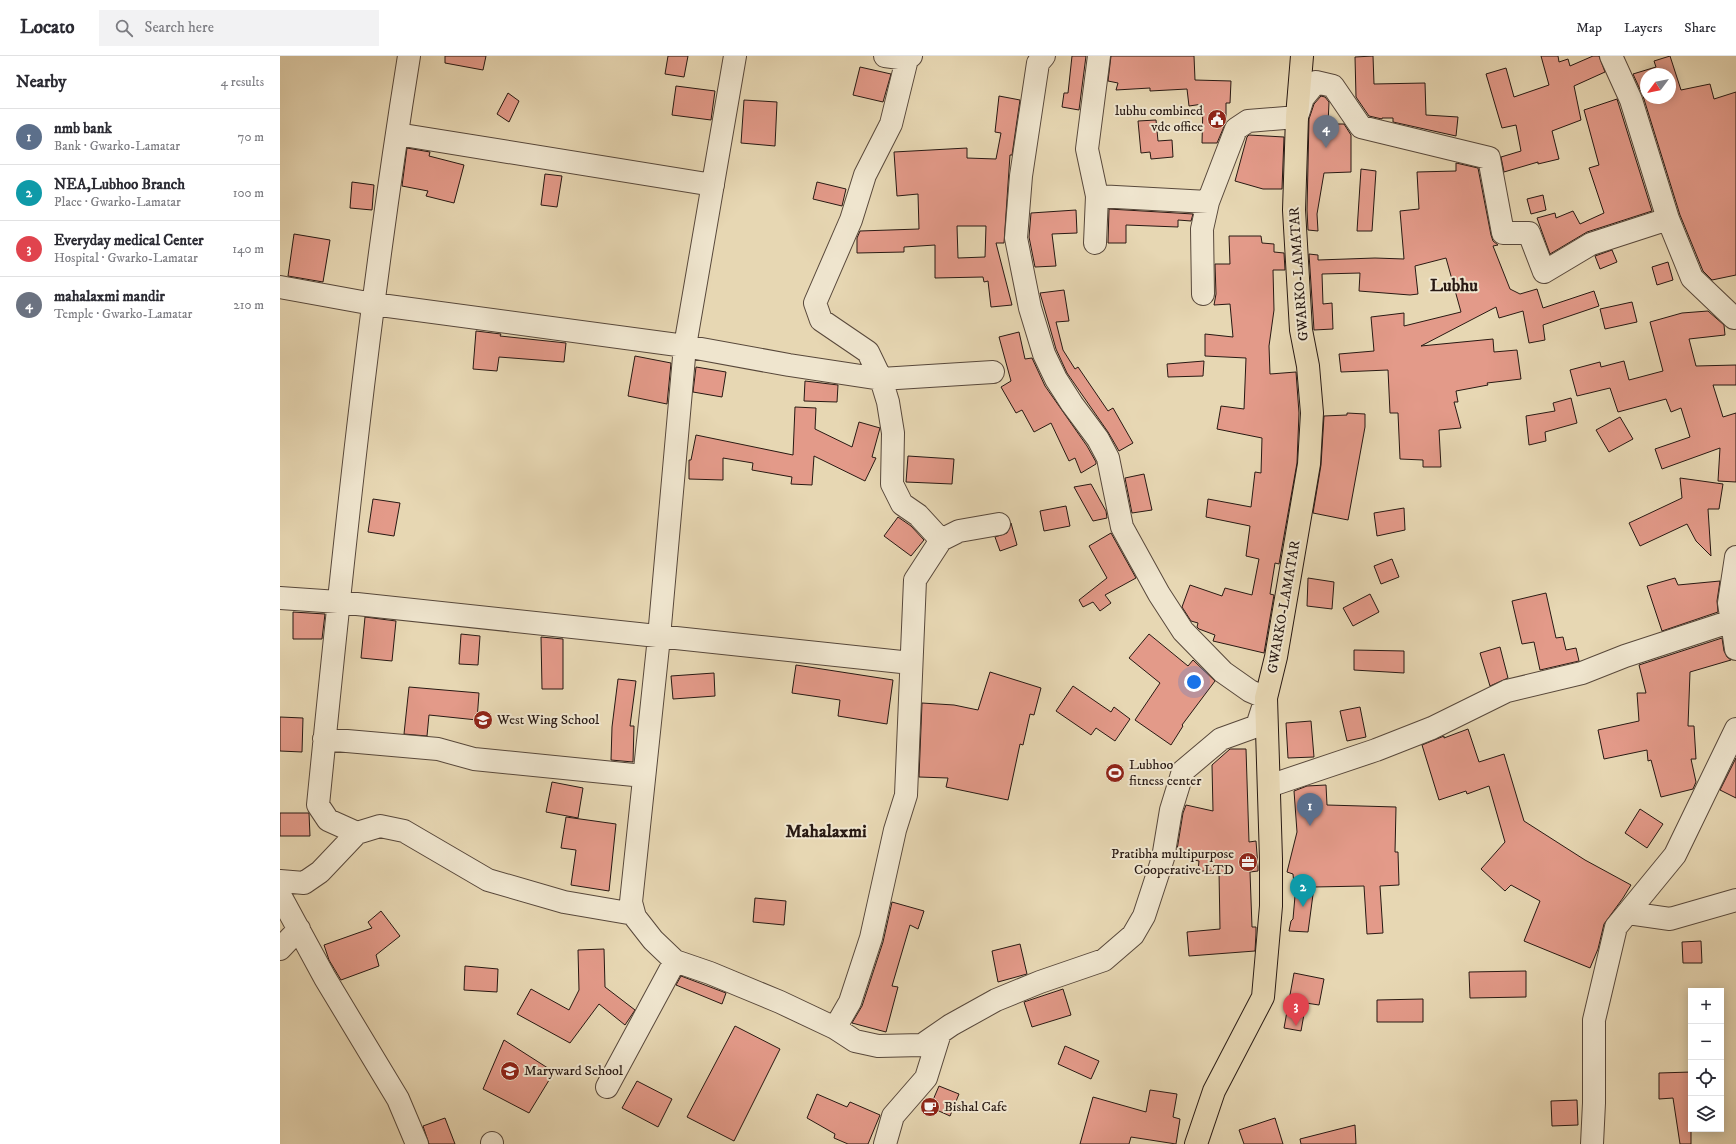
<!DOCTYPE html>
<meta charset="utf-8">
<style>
:root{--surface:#fff;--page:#f2f2f3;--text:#2b2b33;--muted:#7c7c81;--line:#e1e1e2;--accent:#7c3aed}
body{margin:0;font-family:"IM FELL DW Pica",serif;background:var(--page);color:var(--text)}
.controls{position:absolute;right:12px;bottom:12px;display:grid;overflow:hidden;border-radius:0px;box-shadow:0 2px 10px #0003}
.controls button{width:36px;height:36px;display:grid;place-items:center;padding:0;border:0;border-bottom:1px solid var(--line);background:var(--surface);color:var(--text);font:20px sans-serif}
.compass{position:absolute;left:1360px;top:12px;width:36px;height:36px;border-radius:50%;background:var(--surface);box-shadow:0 2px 10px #0003;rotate:238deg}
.you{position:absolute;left:914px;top:626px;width:14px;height:14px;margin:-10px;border:3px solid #fff;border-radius:50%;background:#1a73e8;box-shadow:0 0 0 6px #1a73e833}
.badge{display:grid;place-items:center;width:26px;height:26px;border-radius:50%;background:var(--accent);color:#fff;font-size:13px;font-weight:700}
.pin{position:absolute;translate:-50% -33px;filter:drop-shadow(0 1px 2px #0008)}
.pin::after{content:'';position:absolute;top:21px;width:14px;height:12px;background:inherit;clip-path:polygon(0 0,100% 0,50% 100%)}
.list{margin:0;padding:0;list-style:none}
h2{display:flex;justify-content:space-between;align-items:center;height:52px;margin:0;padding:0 16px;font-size:17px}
h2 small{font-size:13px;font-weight:400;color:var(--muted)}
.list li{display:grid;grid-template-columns:26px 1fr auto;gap:12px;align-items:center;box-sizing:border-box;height:56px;padding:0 16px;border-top:1px solid var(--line)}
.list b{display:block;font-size:15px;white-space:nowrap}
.list p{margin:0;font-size:13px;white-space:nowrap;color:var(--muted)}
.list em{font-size:13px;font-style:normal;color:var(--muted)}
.icon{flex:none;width:22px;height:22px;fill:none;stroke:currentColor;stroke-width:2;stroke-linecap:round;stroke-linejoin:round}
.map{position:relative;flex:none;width:1456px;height:1088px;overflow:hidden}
header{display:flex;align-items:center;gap:24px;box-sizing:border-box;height:56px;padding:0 20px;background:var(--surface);border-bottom:1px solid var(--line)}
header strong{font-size:19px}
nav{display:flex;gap:22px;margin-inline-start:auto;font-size:14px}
.search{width:280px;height:36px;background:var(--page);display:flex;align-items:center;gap:10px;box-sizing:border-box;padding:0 14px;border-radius:0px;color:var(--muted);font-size:15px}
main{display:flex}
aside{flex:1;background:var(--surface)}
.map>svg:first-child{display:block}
.building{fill:#e39a89;stroke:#281913;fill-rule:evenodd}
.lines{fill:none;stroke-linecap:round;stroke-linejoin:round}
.minor-casing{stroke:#58483b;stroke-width:24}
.major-casing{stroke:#281913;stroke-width:24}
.minor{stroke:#efe5ce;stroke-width:22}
.major{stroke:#e7d7b3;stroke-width:22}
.labels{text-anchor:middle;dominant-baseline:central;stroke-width:4;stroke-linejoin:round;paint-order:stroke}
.poi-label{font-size:14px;fill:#281913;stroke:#efe5ce;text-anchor:start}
.street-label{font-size:14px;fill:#281913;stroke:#efe5ce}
.district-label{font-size:18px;font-weight:bold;fill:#281913;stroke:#efe5ce}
</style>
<header>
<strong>Locato</strong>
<div class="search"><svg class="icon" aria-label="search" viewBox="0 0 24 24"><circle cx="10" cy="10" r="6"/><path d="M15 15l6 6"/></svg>Search here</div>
<nav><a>Map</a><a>Layers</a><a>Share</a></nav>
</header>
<main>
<aside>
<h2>Nearby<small>4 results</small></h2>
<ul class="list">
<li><span class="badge" style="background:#5c6f8a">1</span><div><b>nmb bank</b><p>Bank · Gwarko-Lamatar</p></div><em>70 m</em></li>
<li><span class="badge" style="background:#0f9aa8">2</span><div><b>NEA,Lubhoo Branch</b><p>Place · Gwarko-Lamatar</p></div><em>100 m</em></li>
<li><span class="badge" style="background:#e0444e">3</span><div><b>Everyday medical Center</b><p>Hospital · Gwarko-Lamatar</p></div><em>140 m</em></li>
<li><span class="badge" style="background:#6b7280">4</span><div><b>mahalaxmi mandir</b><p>Temple · Gwarko-Lamatar</p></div><em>210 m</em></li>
</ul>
</aside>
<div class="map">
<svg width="1456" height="1088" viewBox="0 0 1456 1088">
<rect width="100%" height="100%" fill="#e7d7b3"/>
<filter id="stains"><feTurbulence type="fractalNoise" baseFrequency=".005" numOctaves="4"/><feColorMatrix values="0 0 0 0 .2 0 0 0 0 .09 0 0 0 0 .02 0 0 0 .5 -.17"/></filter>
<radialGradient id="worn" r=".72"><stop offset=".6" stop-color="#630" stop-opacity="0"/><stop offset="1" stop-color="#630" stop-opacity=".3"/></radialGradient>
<path class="building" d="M165,0H206L203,14L165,7Z
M388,0H408L404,21L385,18Z
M792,0H806L799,54L782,51L784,37H788Z
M831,0H914L915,24L951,25L950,47H946V66L937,87H922L923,48L909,50L907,33L870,35V32L836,34L838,27L828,25Z
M1093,0L1094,28L1145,27L1146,59L1178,61L1176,80L1113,66V62H1102V63L1089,60L1076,41L1075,1Z
M1261,0H1278L1279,6L1288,3L1290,10L1313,0H1319L1325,16L1294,30L1301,64L1272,75L1279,103L1258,108V106L1224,116L1221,101L1241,95L1236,69L1222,72L1206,18L1226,12L1234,41L1269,29Z
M1390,0L1401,34L1430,28L1434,43L1456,36V219L1432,224L1423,215L1400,159L1363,40L1353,18L1376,11L1374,5ZM1366,18H1390V42H1366Z
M580,11L611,18L603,46L573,39Z
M396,30L435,35L431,64L392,59Z
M228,37L239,45L229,66L217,58Z
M719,40L740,44L732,99H730L724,187H716L732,249L711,251L708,225L704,226L703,221L655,222V189L624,191V196L577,197V182L580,175L639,173L638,138L617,140L614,96L687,92V102L716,103L721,77L715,76ZM677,170H706L705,201L678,202Z
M1041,40L1045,41L1049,46L1048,68H1064L1071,79V116L1044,117L1037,158L1038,175L1028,174L1027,154L1029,63L1034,48Z
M1337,43L1372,155L1307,176L1270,198L1257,162L1275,157L1276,162L1293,155L1300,168L1324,157L1309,112L1319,109L1304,54Z
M464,44L497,46L495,90L461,87Z
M876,64L878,85L892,84L893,101L871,103L870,96L861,97L858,65Z
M969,79L1004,81L1002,133H983L955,125L967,81Z
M127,92L150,96L149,100L184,109L174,147L146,140L148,135L122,130Z
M1176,107L1198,112L1211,179L1213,185L1218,189L1213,190L1230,233L1240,238L1257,233L1263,252L1314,235L1319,250L1263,269L1265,284L1249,287L1243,255L1219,262L1216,251L1141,290L1213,283L1214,296L1237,294L1241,323L1207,327L1208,329L1176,335L1178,346H1174L1181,372L1159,374L1161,411H1143V404L1120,403L1118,357H1110L1108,314L1061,316L1059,298L1094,295L1091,261L1124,257V270L1181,256L1166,202L1135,210L1138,238L1130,239L1079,235L1080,217L1042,218L1043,248L1052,247L1053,273L1034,274L1029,198L1038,199V204L1095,202L1124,203L1120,155L1139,153L1137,116L1176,115Z
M1081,113L1096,115L1092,175H1077Z
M265,118L282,120L277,151L261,149Z
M72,126L94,129L92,154L70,152Z
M537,126L566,133L562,150L533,143Z
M1263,139L1266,154L1251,158L1247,143Z
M829,153L913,158L911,165L898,164V171L846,169V187H828Z
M796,154L797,177L772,178L776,210L755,211L749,181L751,157Z
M14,178L50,184L43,226L8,220Z
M949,180H981L982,187L994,188V196L1004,197L1005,214H993L994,254L989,290L990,318L1016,316L1019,357L1017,407L999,508L995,507L990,538L994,539L984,597L933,585L935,579L919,573L917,571L918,567L911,565L902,551L910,529L942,540L945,532L972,539L979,503L966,500L970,470L926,461L928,443L971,451L975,416L981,417L982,382L937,373L941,350L964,353L966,302L925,300V278L953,281L950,248L934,249L936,238L935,208H950Z
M1332,194L1337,206L1320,213L1315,200Z
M1388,206L1393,224L1377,229L1372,211Z
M784,234L789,265L776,266L783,294L795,313L798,311L828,355L833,352L853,387L839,395L828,376L787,317L776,293L760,237Z
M1352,246L1357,266L1325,273L1320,253Z
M1428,255L1444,269L1445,279L1409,283L1416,310L1456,309V329H1433L1443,361L1456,357V426L1438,425L1440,392L1382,413L1375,393L1410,381L1401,352L1391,356L1386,343L1338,356L1330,332L1297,340L1290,314L1320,306L1321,311L1344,305L1349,324L1383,315L1370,266L1402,257Z
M196,275L221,278L220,280L286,287L284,306L219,301L217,315L193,313Z
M739,276L745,303L752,302L765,330L807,390L816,406V408L801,417L795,402L789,405L771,367L754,376L742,354L736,357L721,331L731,325L719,281Z
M355,300L391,307L387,348L348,340Z
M924,305L923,320L888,321L887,308Z
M416,311L446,316L442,341L413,336Z
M525,325L558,329L557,346L524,345Z
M1291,342L1297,367L1265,376L1266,385L1249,389L1246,360L1275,355L1273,347Z
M515,351L536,352L535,373L572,391L579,366L600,372L592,401L596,402L585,425L534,400L532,429L511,428L512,421L472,414L473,407L443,402V424L409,423V404H411L416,379L513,399Z
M1067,357L1085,358V371L1068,464L1033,457L1041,409L1044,360L1067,359Z
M1340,361L1353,383L1329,396L1316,374Z
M628,400L674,403L672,428L626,426Z
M864,418L872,454L852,457L845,422Z
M1400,422L1443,428L1439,453H1428L1431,500L1416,485L1407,468L1360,490L1349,467L1402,442Z
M811,428L826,455L827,462L813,465L794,431Z
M93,443L120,447L114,480L88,476Z
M786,450L790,470L764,475L760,455Z
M1124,452L1125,474L1097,480L1094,457Z
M618,461L631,470L644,484L631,500L604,480Z
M731,467L737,489L720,495L715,481L727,477Z
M831,477L856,522L825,539L831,547L820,555L813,546L803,551L799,544L827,522L809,490Z
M1112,503L1119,521L1101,528L1094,510Z
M1028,522L1054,526L1052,553L1027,550Z
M1395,522L1398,529L1440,525L1437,545L1438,556L1382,575L1367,530Z
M1266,537L1276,582L1283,581L1286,594L1296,592L1299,605L1260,614L1254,586L1242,588L1232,545Z
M1090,538L1099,556L1073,570L1063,552Z
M13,556L45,558L42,583H13Z
M85,561L116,565L112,605L81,602Z
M181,578L200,580L198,609L179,608Z
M869,578L908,610L913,604L935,625L902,669L903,670L891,689L855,664L880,627L849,602Z
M261,581L283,583V633H262Z
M1442,582L1444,595L1447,601L1451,604L1410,616L1408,670H1414L1416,703H1411L1416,726L1413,733L1381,741L1371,704L1368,705L1367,694L1324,703L1318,674L1359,665L1357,637H1366L1359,609Z
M1220,591L1228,622L1210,630L1200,597Z
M1074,594L1124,595V617L1074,614Z
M516,609L613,624L607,668L558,660L560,644L512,637Z
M710,616L761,632L754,659L750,658L743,689L740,688L728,744L666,731L668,722L639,721L642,647L674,649L698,654Z
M434,617L435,640L393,643L391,620Z
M338,623L356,625L350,670H354L353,706L331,704L332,671Z
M793,630L831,656L834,651L850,663L835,685L816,672L811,679L776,655Z
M129,631L199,637L197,664L149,659L147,680L124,678Z
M1080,651L1086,681L1067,685L1060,655Z
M0,661L23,662L22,696L0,695Z
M1031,665L1034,701L1008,702L1006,667Z
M1188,673L1199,706L1224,698L1244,765L1305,804L1351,829L1343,842L1324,868L1318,893L1310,912L1244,885L1260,845L1231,829L1225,835L1201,813L1225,786L1209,730L1187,738L1186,735L1159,744L1142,689L1164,680V682Z
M950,693H966L969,786L976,785L978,811V815L970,816L972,871H976V877L975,895L909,900L907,876L940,873L939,815H918L919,805L896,800L903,757L906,749L933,755L932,709Z
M1456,702V742L1440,734Z
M272,726L303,732L298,762L266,756Z
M1046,729L1047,749L1116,751L1115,796H1118L1119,829L1100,830L1103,877L1087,878L1084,830L1034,831L1028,876L1009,875L1011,865L1013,863L1015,840L1013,818L1007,816L1017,776L1014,735L1027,730Z
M1360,753L1383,768L1367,792L1345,777Z
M0,757H29L30,780H0Z
M286,761L336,768L329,835L291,829L296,794L281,792Z
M475,842L506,845L504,869L473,866Z
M612,846L644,855L638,873L630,869L612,930L618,931L606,976L572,967L582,950L603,886Z
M101,855L120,880L96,899L99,910L61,924L49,904L44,889L92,872L88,866Z
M1421,885L1422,907H1403L1402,886Z
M740,888L747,918L718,926L712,895Z
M324,893L325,931L355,954L345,969L319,948L290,987L237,958L251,933L289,954L299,934L298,894Z
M185,910L218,913L217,936L184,934Z
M1246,915V941L1190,942L1189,916Z
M1014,917L1044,923L1039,949L1026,947L1021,975L1004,972Z
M401,920L446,937L442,948L396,929Z
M783,933L791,959L752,971L744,946Z
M1143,943V966H1097V944Z
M455,970L500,993L454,1085L407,1061Z
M224,984L274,1016L249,1057L203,1033Z
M785,990L819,1005L811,1023L778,1008Z
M1411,1016V1088H1400L1393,1042L1379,1043V1017Z
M357,1025L392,1043L378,1071L342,1052Z
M659,1030L679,1038L670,1060L650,1051Z
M870,1034L897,1038L893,1061L900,1063L896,1088L851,1081L849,1088H800L813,1041L866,1056Z
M537,1038L567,1051L570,1046L600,1059L588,1088H568L554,1082L555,1078L527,1062Z
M1297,1044L1298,1069L1272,1070L1271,1045Z
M165,1062L175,1088H149L143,1070Z
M995,1062L1003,1088H964L959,1074Z
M1075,1069L1076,1088H1021L1020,1083Z"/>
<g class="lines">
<g class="minor-casing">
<path id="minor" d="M455,0L405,290L379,581L351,846L355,861L373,884L395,905L430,917L500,946L555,972L575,985L598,990L642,989L671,969L716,944L760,926L824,904L853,879L864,860L883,802L891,754L903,715L941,683L977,670L986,642L970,635L943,616L903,575L879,538L842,471L828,402L818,383L792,348L776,323L764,298L750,252L736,182L741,120L758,7L764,0
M605,0L627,3L631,0
M1331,0L1351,44L1388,163L1412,222L1454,262
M627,3L611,68L585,119L571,164L535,247L541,264L588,296L601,323L608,346L613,377L612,428L622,448L638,459L661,484
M117,78L433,129
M817,140L928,146
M815,187L817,140L807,93L819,0
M0,231L93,248L405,290L509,309L601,323L713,316
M923,238L922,173L928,146L956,73L968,65L1017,61L1023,42L1036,26L1053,30L1081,71L1209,102L1223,177H1249L1264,216L1311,188L1388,163
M1456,501L1449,547L1456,593
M0,542L58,546L631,607
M44,683L158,693L194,703L364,720
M989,730L1096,694L1152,672L1227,635L1302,617L1345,600L1452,565
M77,777L48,764L38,749C63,498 89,248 129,0
M0,825L24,827L40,816L77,777L100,770L124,775L208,824L284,846L354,858
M0,836L1,841L45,922L118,1043L137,1088
M1348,857L1390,863L1456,844
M0,893L19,873
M555,972L570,946L591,882L615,774L626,739L635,524L661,484L679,475L719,468
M327,1031L395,905
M212,1087V1088
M605,1088L613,1060L646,1022L660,977
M1312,1088L1314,1047V964L1336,871L1395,799L1456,673"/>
</g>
<g class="major-casing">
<path id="major" d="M916,1088L934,1035L983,941L991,850V803L986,642L996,601L1029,408L1032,357L1028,310L1021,274L1014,154L1017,61L1022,0"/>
</g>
<use href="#minor" class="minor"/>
<use href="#major" class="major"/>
</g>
<defs>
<g id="civic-disc" transform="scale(1)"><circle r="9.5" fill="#8f2418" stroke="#efe5ce"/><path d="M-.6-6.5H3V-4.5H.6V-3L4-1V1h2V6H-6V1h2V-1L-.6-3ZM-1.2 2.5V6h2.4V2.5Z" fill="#fff"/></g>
<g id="school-disc" transform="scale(1)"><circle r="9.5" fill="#8f2418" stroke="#efe5ce"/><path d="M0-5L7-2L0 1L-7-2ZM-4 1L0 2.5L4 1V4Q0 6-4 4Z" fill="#fff"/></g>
<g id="stadium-disc" transform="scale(1)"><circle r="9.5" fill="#8f2418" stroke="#efe5ce"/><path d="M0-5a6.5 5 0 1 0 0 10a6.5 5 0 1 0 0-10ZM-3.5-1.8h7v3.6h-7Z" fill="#fff"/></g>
<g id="office-disc" transform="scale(1)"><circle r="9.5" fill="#8f2418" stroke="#efe5ce"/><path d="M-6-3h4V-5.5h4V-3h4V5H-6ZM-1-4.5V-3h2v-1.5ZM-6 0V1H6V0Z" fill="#fff"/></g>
<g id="cafe-disc" transform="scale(1)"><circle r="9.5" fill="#8f2418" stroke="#efe5ce"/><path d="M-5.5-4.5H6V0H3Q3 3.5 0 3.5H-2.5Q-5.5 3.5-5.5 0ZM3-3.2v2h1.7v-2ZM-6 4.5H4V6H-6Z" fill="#fff"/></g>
</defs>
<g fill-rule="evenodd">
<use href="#civic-disc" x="937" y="63"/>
<use href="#school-disc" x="203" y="664"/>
<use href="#stadium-disc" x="835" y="717"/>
<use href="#office-disc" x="968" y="806"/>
<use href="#school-disc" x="230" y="1015"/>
<use href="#cafe-disc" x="650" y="1051"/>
</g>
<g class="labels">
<g class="poi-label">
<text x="923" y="55" text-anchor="end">lubhu combined<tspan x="923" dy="16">vdc office</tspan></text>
<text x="217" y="664">West Wing School</text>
<text x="849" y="709">Lubhoo<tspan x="849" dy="16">fitness center</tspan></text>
<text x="954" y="798" text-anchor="end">Pratibha multipurpose<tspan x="954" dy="16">Cooperative LTD</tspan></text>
<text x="244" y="1015">Maryward School</text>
<text x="664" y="1051">Bishal Cafe</text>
</g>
<g class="street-label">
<text transform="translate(1019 218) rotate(-94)">GWARKO-LAMATAR</text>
<text transform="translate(1004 551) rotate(-80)">GWARKO-LAMATAR</text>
</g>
<g class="district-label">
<text x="1174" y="230">Lubhu</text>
<text x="546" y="776">Mahalaxmi</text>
</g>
</g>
<rect width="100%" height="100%" filter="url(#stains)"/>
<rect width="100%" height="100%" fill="url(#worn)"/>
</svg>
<div class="controls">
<button>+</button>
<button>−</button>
<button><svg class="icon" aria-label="locate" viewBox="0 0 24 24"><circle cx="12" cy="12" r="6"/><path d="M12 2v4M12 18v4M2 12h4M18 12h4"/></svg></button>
<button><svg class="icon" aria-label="layers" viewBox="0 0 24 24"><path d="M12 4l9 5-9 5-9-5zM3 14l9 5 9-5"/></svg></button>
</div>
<svg class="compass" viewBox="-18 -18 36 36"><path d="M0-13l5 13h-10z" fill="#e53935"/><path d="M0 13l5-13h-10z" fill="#7c7c81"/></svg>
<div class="you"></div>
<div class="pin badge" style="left:1030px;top:770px;background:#5c6f8a">1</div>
<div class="pin badge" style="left:1023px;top:851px;background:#0f9aa8">2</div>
<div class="pin badge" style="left:1016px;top:970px;background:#e0444e">3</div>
<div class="pin badge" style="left:1046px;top:92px;background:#6b7280">4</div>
</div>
</main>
